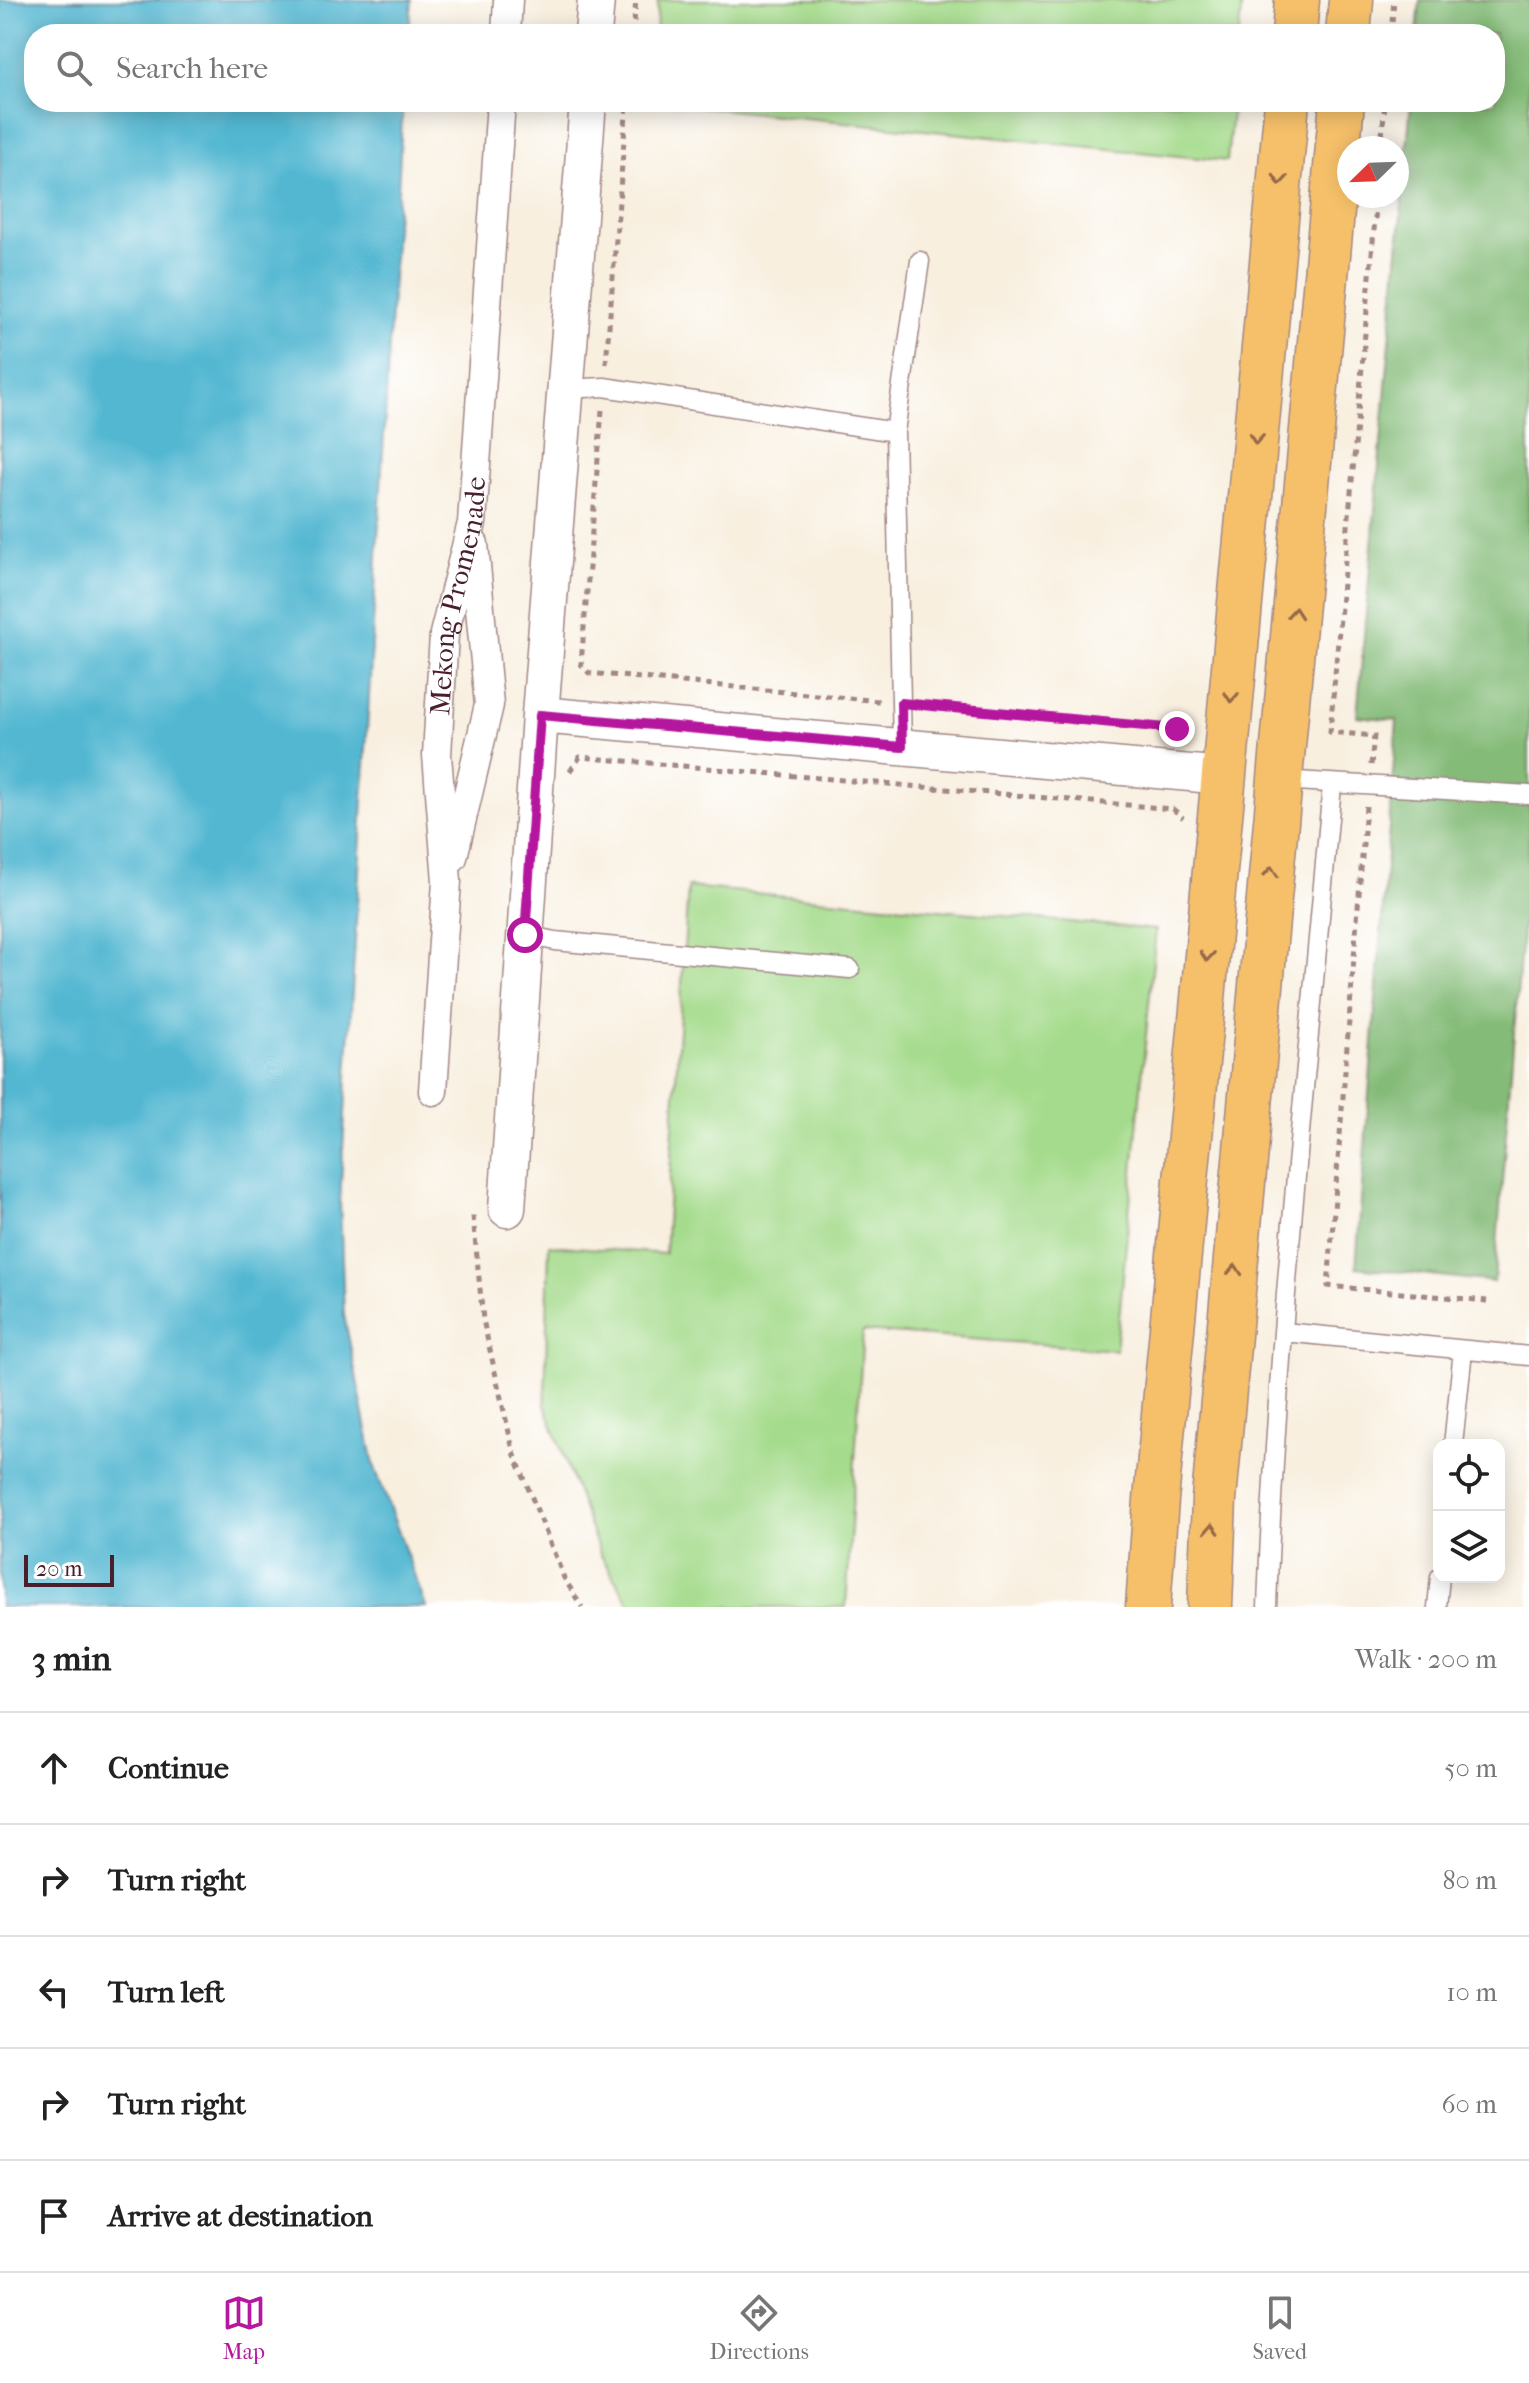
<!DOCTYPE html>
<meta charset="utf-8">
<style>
:root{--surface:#fff;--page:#f6f6f6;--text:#222;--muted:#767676;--line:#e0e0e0;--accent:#b5179e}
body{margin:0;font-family:"IM FELL French Canon",serif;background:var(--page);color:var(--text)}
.controls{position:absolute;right:24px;bottom:24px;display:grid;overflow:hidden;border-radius:16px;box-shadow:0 4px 20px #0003}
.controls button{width:72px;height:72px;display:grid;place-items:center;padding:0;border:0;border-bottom:2px solid var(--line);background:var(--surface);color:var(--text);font:40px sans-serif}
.compass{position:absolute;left:1337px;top:136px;width:72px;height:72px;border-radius:50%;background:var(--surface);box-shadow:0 4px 20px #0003;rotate:247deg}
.scale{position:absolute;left:24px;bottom:20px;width:90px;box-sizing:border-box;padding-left:8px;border:4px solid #4a1f2b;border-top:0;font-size:22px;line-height:28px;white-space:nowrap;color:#4a1f2b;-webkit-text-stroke:6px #fff;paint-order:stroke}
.stop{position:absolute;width:24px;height:24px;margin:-18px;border:6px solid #b5179e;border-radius:50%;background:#fff}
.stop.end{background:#b5179e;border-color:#fff;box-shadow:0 2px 8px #0008}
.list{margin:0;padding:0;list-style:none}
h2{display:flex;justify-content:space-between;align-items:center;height:104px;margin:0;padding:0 32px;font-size:34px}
h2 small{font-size:26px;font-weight:400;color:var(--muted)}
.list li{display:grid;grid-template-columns:52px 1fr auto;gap:24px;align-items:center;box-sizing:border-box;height:112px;padding:0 32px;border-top:2px solid var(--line)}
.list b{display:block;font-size:30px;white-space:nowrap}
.list em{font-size:26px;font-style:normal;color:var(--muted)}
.icon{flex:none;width:44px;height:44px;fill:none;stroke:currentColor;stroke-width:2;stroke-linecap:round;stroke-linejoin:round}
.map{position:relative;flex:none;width:1529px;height:1607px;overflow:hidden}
.search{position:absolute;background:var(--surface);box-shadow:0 4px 20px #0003;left:24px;right:24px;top:24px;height:88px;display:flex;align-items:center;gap:20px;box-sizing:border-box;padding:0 28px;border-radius:32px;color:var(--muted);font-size:30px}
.sheet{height:664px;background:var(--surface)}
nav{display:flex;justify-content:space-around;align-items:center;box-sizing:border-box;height:112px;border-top:2px solid var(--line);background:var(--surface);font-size:22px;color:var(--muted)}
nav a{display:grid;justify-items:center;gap:4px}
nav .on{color:var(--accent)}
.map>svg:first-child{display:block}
.green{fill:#a5db8c;stroke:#787d5c;stroke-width:2}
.forest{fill:#84bb78;stroke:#676d52;stroke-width:2}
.water{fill:#52b7d1;stroke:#4e6b7e;stroke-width:2}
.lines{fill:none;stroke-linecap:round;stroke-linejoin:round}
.service-casing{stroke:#a18785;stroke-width:21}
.pedestrian-casing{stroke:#a18785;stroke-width:31}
.minor-casing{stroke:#a18785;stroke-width:39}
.primary-casing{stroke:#a18785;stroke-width:47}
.path{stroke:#a18785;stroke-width:5;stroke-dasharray:6 6;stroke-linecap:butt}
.service{stroke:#fff;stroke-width:18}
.pedestrian{stroke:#fff;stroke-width:28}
.minor{stroke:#fff;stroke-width:36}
.primary{stroke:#f6c06b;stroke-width:44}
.oneway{stroke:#976748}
.route{stroke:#b5179e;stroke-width:10}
.labels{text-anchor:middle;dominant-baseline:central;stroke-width:8;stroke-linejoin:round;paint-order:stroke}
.street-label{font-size:28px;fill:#4a1f2b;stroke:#fff}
</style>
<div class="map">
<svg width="1529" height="1607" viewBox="0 0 1529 1607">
<rect width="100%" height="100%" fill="#fff"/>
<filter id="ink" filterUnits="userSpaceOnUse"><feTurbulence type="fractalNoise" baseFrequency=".0125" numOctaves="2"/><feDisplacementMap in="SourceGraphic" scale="16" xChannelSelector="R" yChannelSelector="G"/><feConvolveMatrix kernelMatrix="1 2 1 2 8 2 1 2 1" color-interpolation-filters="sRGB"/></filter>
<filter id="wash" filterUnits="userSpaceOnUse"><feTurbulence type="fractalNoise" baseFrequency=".006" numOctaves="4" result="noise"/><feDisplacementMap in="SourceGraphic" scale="32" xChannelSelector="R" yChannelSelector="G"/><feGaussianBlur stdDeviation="1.8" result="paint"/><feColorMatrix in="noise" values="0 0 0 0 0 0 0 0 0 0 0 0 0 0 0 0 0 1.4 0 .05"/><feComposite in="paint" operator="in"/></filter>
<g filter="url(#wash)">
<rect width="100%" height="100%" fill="#f8efdf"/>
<path class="green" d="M658,0H1242L1239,34H656Z
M650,102H1233L1227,161Z
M688,887L1156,930L1116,1350L863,1331L846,1607H632L600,1554L545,1405L549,1245L665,1254Z"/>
<path class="forest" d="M1420,0H1529V847L1494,1282L1356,1267L1397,720L1357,716L1411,102H1495V34H1417Z"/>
<path class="water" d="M0,0H412L409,34H34V102H403L340,1202L344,1315L374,1465L426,1607H0Z"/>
</g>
<g filter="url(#ink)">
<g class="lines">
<g class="service-casing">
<path id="service" d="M565,389L604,387L895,432
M902,747L895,432L920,261
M1280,780L1529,795
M525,935L555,941L850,969
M1284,1332L1529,1356
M1453,1445L1463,1350
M1267,1607C1277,1332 1308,1059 1332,785
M1437,1607L1440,1577"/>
</g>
<g class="pedestrian-casing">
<g id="pedestrian">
<path d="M506,34L508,0"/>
<path d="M453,857L489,705L474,544"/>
<path id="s1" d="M433,1091L447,881L437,755L444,634L472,523L501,102"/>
</g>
</g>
<g class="minor-casing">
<path id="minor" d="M593,34L596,0
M540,715L1224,776
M507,1209L540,715L588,102"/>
</g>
<g class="primary-casing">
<path id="primary" d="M1294,34L1297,0
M1348,34L1351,0
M1148,1607L1156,1500L1287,102
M1210,1607L1214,1499L1342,102"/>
</g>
<path class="path" d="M633,34L636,0
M1391,34L1394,0
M1381,148L1385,102
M606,364L627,102
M602,410L581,664L589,673L879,701
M925,705L1177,729L1194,716
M1371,765L1374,736L1330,732L1377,196
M570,771L580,757L1173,809L1183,818
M1366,806L1328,1286L1487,1301
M473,1216L483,1320L513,1450L564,1578L582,1607"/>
<use href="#service" class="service"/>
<use href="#pedestrian" class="pedestrian"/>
<use href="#minor" class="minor"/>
<use href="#primary" class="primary"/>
</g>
<defs><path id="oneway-chevron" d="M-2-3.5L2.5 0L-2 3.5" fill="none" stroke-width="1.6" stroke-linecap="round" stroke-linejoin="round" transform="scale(2)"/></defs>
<g class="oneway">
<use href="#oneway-chevron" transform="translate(1280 180) rotate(95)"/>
<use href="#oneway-chevron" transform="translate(1256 439) rotate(95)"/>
<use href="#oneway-chevron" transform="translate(1295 613) rotate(-85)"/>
<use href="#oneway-chevron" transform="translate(1231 697) rotate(95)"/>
<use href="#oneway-chevron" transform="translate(1271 872) rotate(-85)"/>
<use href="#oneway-chevron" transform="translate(1207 956) rotate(95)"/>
<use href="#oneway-chevron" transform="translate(1235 1270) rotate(-85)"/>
<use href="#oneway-chevron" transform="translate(1212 1529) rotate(-88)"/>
</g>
</g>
<g class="lines" filter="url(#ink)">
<path class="route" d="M525,935L540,715L902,747L901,703L1177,729"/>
</g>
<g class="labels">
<g class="street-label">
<text stroke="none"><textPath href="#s1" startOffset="498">Mekong Promenade</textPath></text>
</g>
</g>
</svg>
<div class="controls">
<button><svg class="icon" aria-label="locate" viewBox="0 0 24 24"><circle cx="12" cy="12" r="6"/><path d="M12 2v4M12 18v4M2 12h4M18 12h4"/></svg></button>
<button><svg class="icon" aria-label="layers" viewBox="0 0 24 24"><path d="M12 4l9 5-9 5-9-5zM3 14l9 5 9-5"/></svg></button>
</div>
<svg class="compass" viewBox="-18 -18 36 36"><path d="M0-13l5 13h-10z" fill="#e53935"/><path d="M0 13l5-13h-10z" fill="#767676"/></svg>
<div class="scale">20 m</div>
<div class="stop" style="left:525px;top:935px"></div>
<div class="stop end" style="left:1177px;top:729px"></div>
<div class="search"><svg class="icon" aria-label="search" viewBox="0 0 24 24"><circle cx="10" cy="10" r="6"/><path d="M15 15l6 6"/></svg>Search here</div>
</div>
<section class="sheet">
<h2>3 min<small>Walk · 200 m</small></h2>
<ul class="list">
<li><svg class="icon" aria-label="ahead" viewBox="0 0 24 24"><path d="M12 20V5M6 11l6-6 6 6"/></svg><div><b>Continue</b></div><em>50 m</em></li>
<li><svg class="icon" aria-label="right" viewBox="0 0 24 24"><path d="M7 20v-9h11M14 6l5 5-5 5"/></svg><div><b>Turn right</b></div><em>80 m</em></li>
<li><svg class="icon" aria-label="left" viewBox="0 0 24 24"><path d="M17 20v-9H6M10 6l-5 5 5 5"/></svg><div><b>Turn left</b></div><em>10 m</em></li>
<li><svg class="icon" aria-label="right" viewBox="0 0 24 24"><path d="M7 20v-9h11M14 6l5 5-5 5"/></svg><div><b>Turn right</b></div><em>60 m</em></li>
<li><svg class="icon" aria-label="arrive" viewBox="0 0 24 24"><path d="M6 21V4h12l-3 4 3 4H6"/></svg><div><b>Arrive at destination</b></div></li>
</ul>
</section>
<nav>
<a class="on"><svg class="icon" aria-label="map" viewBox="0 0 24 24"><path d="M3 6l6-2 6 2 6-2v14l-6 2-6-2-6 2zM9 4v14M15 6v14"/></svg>Map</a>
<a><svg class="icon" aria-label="directions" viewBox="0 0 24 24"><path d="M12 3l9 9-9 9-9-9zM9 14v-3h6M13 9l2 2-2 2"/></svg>Directions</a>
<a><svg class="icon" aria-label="saved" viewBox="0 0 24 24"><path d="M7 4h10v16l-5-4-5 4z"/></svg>Saved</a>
</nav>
